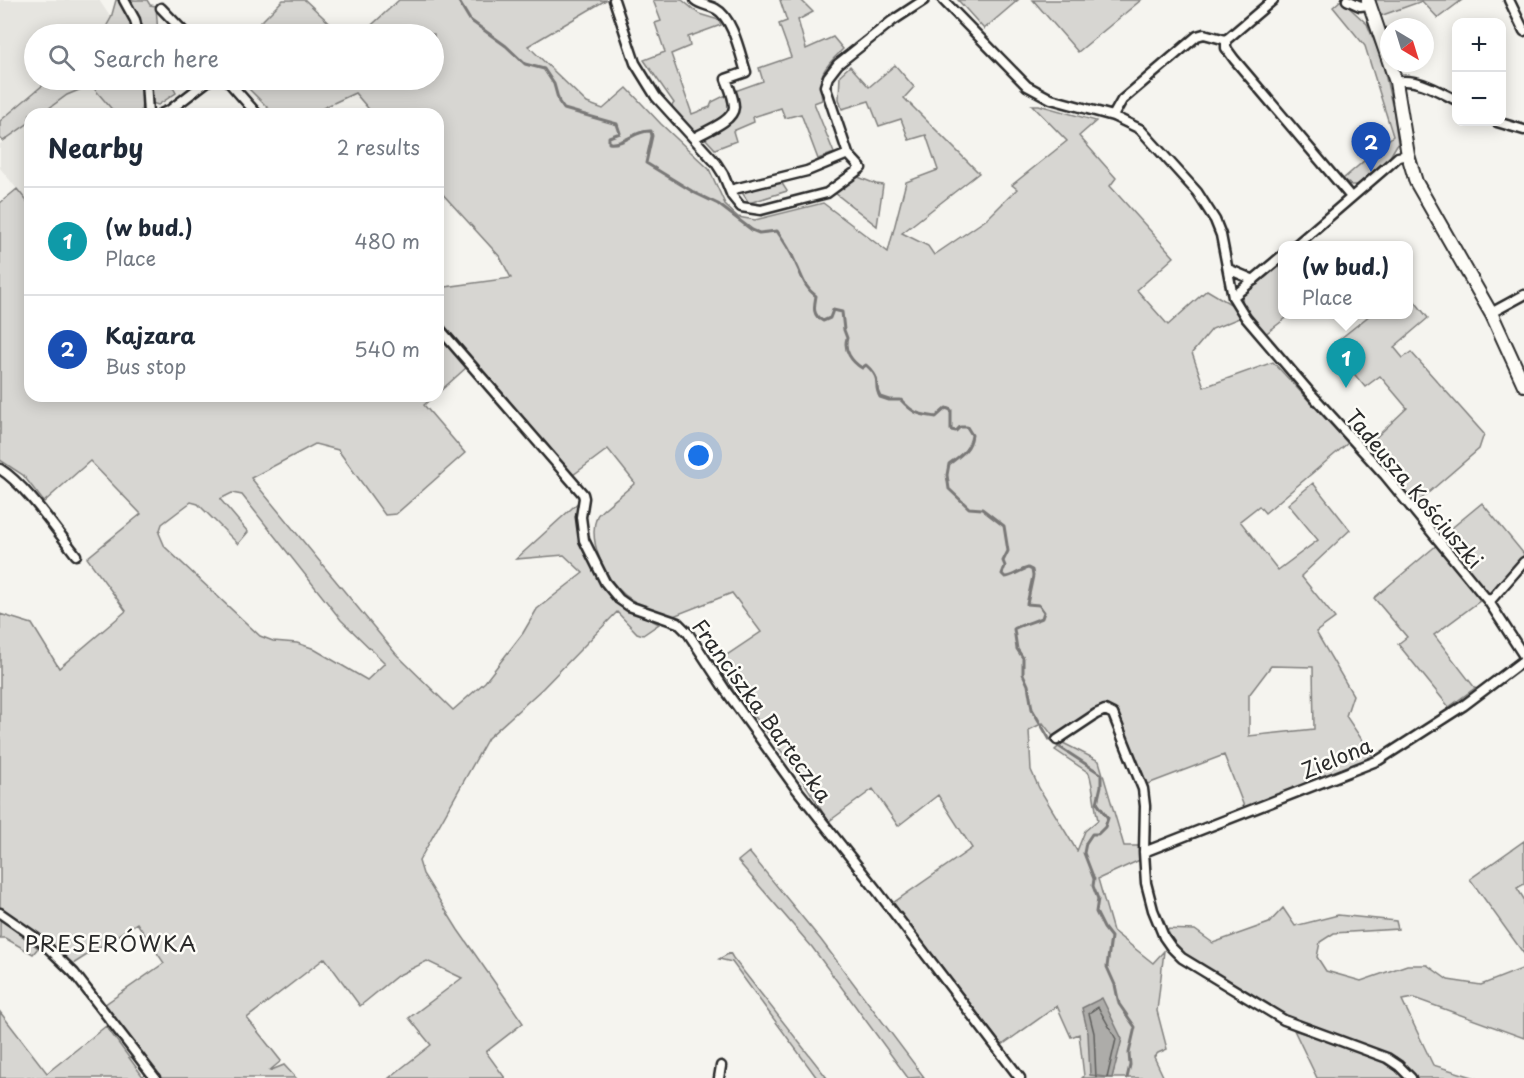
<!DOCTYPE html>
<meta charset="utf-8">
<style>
:root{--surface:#fff;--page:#f2f2f3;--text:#1f2937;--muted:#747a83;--line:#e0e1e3;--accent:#2563eb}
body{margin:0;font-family:"Playpen Sans",sans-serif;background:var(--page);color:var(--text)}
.controls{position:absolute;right:18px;top:18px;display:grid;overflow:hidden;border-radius:12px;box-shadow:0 3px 15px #0003}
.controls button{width:54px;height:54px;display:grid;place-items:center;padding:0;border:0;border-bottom:2px solid var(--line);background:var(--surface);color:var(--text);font:30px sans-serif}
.compass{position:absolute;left:1380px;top:18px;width:54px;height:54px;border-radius:50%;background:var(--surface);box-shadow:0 3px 15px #0003;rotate:142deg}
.you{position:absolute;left:699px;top:456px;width:21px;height:21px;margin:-15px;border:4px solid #fff;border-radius:50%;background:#1a73e8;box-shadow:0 0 0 9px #1a73e833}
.badge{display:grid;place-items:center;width:39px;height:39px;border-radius:50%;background:var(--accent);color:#fff;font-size:20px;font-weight:700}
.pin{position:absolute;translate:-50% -50px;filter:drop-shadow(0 2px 3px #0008)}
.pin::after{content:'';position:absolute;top:32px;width:21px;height:18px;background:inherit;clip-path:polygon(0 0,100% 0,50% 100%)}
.popup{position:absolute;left:1278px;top:241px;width:135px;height:78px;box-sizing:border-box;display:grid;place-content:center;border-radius:12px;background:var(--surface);filter:drop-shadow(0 2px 4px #0005);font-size:20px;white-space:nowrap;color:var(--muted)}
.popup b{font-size:22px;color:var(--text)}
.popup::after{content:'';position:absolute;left:50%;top:100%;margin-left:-12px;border:12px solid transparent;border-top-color:var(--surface)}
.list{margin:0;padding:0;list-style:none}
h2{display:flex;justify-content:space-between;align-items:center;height:78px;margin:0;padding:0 24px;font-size:26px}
h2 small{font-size:20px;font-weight:400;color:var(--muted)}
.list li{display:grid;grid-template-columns:39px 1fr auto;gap:18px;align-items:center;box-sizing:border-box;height:108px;padding:0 24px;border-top:2px solid var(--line)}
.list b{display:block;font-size:22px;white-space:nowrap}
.list p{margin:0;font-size:20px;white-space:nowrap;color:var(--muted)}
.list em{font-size:20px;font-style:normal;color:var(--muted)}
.icon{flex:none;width:33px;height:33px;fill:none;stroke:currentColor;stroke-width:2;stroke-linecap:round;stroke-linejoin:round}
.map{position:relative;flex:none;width:1524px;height:1078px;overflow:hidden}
.search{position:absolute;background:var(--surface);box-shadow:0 3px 15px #0003;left:24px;top:24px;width:420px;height:66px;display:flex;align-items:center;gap:15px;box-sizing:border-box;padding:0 21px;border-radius:33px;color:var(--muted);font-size:22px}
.panel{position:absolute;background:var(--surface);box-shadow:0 3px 15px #0003;left:24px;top:108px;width:420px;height:294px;border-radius:18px}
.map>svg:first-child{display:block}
.built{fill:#e6e5e0}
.green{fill:#d7d6d2;stroke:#81807e;stroke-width:1.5;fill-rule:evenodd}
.water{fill:#adaca9;stroke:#797877;stroke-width:1.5}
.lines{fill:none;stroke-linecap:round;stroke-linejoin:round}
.shore{stroke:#5f5f5d;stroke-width:1.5}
.stream{stroke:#797877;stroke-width:3}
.street-casing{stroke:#2b2b2b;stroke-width:13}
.secondary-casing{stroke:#2b2b2b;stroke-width:16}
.street{stroke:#fdfcf7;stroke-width:8}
.secondary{stroke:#fdfcf7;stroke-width:12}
.labels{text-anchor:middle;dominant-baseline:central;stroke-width:5;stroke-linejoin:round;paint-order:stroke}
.street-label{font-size:21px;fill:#2b2b2b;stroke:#fdfcf7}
.neighbourhood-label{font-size:22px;letter-spacing:1.5px;fill:#2b2b2b;stroke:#fdfcf7}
</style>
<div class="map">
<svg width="1524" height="1078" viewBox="0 0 1524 1078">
<rect width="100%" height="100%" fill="#f5f4ef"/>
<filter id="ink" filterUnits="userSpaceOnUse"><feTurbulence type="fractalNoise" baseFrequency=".0167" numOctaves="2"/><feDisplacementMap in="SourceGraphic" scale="12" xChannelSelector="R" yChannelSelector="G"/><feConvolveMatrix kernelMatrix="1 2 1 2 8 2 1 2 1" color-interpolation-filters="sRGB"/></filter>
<g filter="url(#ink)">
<path class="built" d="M0,0H99L111,18L102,34H34V80H49L0,121Z
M92,84L116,114H41L67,95Z
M30,122V205L0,168V144Z"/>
<path class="green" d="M116,0H147L150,5L156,6L158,34H102L111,18Z
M283,0H305L341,34H249Z
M399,0H606L528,46L587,103L603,109L627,88L661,124L709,169L726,206L738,217L755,220L823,203L888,252L906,182L938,170L926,135L909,140L901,119L879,126L869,101L842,109L839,99L840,75L850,66L869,87L895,65L914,87L904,98L979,173L902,233L928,246L934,255L987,219L1017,189L1012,185L1067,141L1032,105H1039L1096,121L1079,136L1116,178L1110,186L1174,257L1137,290L1168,325L1207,290L1234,306L1239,318L1212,329L1192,353L1204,387L1273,362L1348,443L1265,513L1259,506L1240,521L1278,570L1318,540L1288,504L1313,483L1350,530L1301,576L1335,618L1316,632L1353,695L1346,716L1374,758L1245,809L1224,755L1145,785L1117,715L1108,707L1099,709L1055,739L1043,723L1029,730L1031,770L1039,788L1077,851L1085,831L1098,820C1094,804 1094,789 1089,773L1055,750L1063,743L1099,761L1124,846H1142V859L1098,879L1113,931L1153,963L1164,951L1157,1011L1167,1049L1158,1053L1154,1057L1164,1078H1082L1084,1076L1079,1034L1071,1037L1057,1006L1002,1045L893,903L972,848L938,795L898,826L873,789L828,822C797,765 752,716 715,663L761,632L732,593L671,617C655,611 639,606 625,595C605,579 587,541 597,516C599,511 628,490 635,483L608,449L573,475L438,318V288L511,278L500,257L438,189V114H373L355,93L323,108L315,114H274L240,80H434V34H362ZM1271,666L1313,667L1314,729L1249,736V695Z
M653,0H682L699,14L719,20L721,25L688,37L690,46L671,54L692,114L710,107L712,102L726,95L731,107L728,114L698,130H693L670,108L674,103L644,60L665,52L655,23L661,21Z
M780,0H801L813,12L798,20L806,49L833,37L843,49C825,67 817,73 822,100L814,103L834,153L818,159L801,114L785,118L781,108L753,117L754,122L733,131L736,141L715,149L704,137L732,122L739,109L735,91L763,81L759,68L791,57L779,24L787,21Z
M958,0H1018L984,29Z
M1033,0H1141L1078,52Z
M1341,0L1367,24L1382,60L1394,114L1398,143L1388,160L1357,185H1351L1343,179L1393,136L1365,46L1333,7Z
M1374,0H1462L1438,18L1422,1L1380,16Z
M49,80H169L176,93L158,105L142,100L141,114H116L91,85L67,95L41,114H30V122L3,141L0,138V121Z
M858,177L876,184L883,185L877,226L835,193Z
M781,182L787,191L749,203L743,194L742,190Z
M17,189L30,205V396H434L424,405L465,453L396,514L385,515L338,450L315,444L251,478L396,654L453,710L485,682L523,633L537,609L583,573L564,555L516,559L582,499L594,570L619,604L659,624L643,635L637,633L617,612L543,688L488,738L419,861L423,874L458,930L523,1023L486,1052L505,1078H389L431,1045L409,1018L462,978L427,961L397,976L360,1006L325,958L247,1018L281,1061L269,1071L284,1065L296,1078H158L104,1005L164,963L137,923L73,964L50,942L0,907V614L32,624L59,668L126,611L87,558L141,514L90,461L44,502L23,475L0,460V203ZM232,493L242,495L341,620L385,663L367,680L312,648L297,643L273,641L260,636L165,547L159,533L162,524L191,502L198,504L238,544L248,532L220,499Z
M1279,266L1283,271V314L1290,315L1264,335L1243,307L1242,297Z
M1409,294L1428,318L1394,347L1403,358L1411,352L1484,434L1479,449L1420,500L1448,531L1482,503L1524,554L1518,565L1495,592L1485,593L1367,446L1407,408L1380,376L1365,387L1331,346L1370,315L1409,314Z
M438,334L467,367L438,393Z
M1438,544L1481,600L1434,635L1475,688L1449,707L1398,644L1407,637L1374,598Z
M1524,841V884L1517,888L1524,899V954L1470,879Z
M749,852L821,940L924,1077L908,1078L812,947L738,861Z
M1283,908L1295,926L1338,915L1396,921L1398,929L1334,933L1320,942L1317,957L1326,971L1361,981L1407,965H1427L1448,980L1481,985L1524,968V1038L1414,998L1402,1000L1433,1065L1476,1078H1417L1396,1057L1285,1017L1184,955L1163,929L1195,930L1213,943L1269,923Z
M0,919L38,948L33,954L5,938H0Z
M730,953L733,958L827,1078H817L732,962L719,959Z
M0,1012L47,1073L106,1026L144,1078H0Z
M1294,1030C1325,1041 1386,1056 1408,1078H1317Z"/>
<path class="water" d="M1102,998L1122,1039L1112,1078L1090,1075L1088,1033L1082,1008Z"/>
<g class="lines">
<path class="shore" d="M1096,1078L1094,1033L1089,1013L1098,1007L1116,1039L1107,1078"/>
<path class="stream" d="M458,0L470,20L506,46L525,64L544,69L554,84L559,102L564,109L617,124L620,133L609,137V143C625,145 635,130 651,131L652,136L646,163L695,193L718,204L752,230L759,233L777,231C785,242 791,252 796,264C803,278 804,287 816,296C814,307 812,315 823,321L830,318L833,310L842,312L844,330L847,338C843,350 852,362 862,368L866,365C884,381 872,383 880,397L889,400H901C914,414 918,414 936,417L946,408L951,410V430L956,431L960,427H967L972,435C970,450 961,455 949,464L947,475L949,489L969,508L982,509L1004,526L1008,551L1003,561L1005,566L1002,574L1005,577C1012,577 1020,570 1028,568L1032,570L1033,576L1027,604L1039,605L1044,612L1042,618C1035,621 1017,626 1014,629L1017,649L1023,658V674L1028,685L1032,709L1050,740
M1058,746L1101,774V786L1097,803L1108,818L1105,827L1098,834H1092L1086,843L1084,853L1094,879L1093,886L1098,899L1096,912L1104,928L1111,937L1107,967L1115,985L1119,1004L1135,1027L1129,1053L1130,1065L1127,1078"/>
<g class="street-casing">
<path id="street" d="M124,0L135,20L138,34
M614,0L635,63L656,97L716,163L723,174L732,196L741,207L761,210L827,193L861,168L848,154L825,86L828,77L838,64L892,21L924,0
M943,0L1027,86L1051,99L1113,116L1140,129L1197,192L1215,220L1221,235L1233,297L1246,318L1312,395L1384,474L1489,602L1524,656
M1347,0L1360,6L1368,5
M1509,0L1524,31
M161,8L186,34
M1226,40V48L1234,59L1351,197
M146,80L148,114
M227,80L257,114
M1396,82C1416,77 1438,91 1456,100
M161,114L170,110L209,80
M1113,116L1122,100L1197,36L1204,34L1226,40L1273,0
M1497,122L1524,130
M694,138C705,131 733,122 734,107C734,98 729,87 726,79L746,72C740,54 733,18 716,9C709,5 701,5 695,0
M730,190L807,171L848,154
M1295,246L1389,165L1398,157L1408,155
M1228,269L1254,280
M1233,297L1283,255
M1491,313L1524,295
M438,327L583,494L584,498L581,517L584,540L605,582L619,599L629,606L678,623L688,633L726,691L795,787L878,892L1020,1078
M0,469C26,485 56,530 76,555
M1489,602L1524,562
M1057,740L1096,714L1105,710L1113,714L1143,789L1145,806L1144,852L1146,883L1153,910L1164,937L1171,947L1182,958L1284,1020L1387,1058L1399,1066L1411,1078
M1144,852L1379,760L1463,706L1524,660
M0,913L43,943L74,973L155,1078
M719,1078L721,1066"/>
</g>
<g class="secondary-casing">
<path id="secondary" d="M1368,0L1396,82L1408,155L1416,182L1492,315L1524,385"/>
</g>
<use href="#street" class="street"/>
<use href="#secondary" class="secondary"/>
</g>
</g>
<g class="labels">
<g class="street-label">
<text transform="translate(1415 488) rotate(50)">Tadeusza Kościuszki</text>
<text transform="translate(763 710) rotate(54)">Franciszka Barteczka</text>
<text transform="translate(1336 757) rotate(-22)">Zielona</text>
</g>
<g class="neighbourhood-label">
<text x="111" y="942">PRESERÓWKA</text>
</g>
</g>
</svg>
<div class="controls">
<button>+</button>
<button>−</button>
</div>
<svg class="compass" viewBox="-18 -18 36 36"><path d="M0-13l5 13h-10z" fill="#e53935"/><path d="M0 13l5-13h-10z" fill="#747a83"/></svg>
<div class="you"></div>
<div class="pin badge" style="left:1346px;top:388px;background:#0f9aa8">1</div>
<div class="popup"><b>(w bud.)</b>Place</div>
<div class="pin badge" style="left:1371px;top:172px;background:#1a4fb4">2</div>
<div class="search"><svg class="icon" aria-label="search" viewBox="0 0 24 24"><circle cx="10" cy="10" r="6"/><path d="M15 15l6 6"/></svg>Search here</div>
<section class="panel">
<h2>Nearby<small>2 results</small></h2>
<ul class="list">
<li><span class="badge" style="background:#0f9aa8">1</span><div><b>(w bud.)</b><p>Place</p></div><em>480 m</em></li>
<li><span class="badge" style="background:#1a4fb4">2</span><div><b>Kajzara</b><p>Bus stop</p></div><em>540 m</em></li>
</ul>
</section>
</div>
